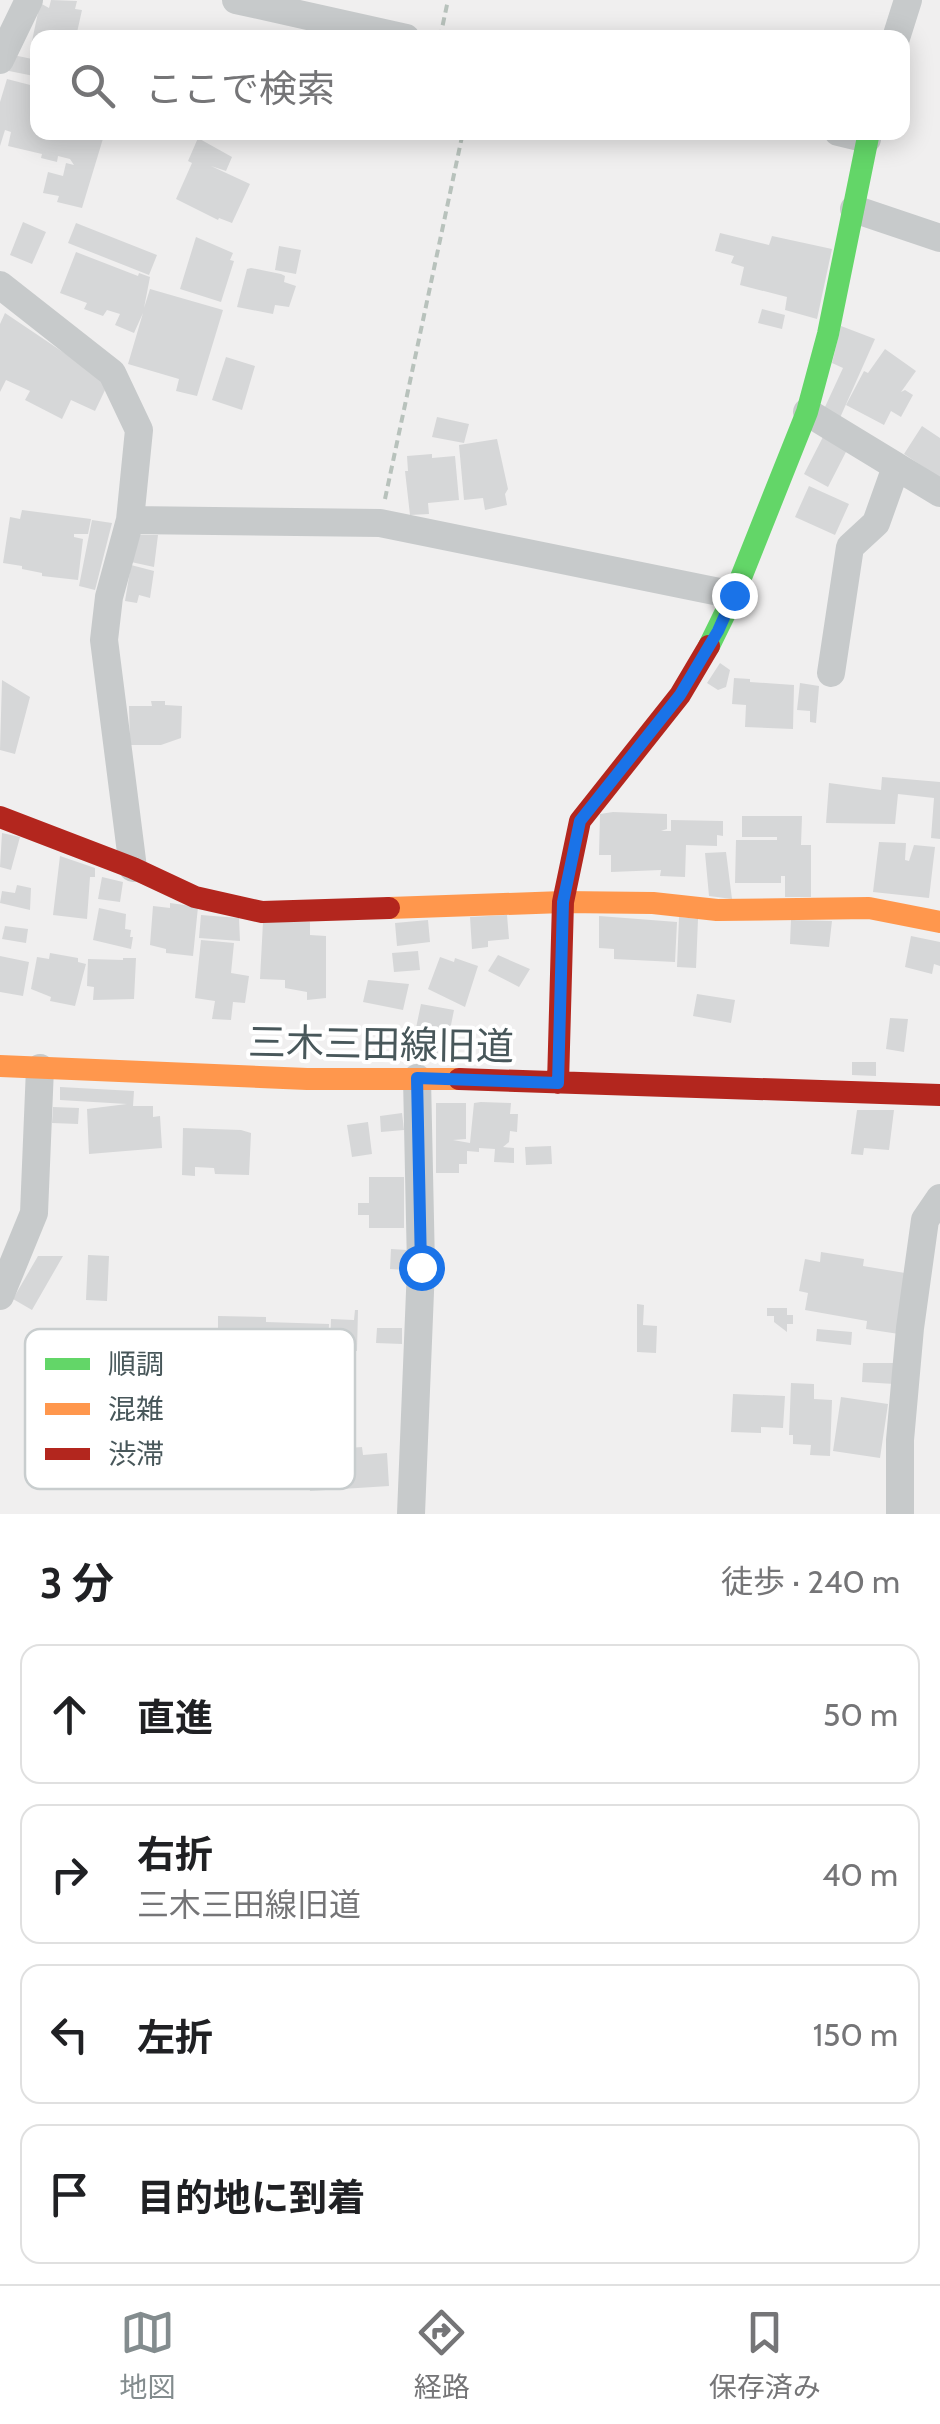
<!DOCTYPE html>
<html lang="ja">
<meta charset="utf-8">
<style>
:root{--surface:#fff;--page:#f2f2f2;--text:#202124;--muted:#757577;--line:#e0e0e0;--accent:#838c8e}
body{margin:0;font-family:Cabin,"Noto Sans JP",sans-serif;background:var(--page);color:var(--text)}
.stop{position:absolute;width:30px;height:30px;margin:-22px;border:8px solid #1a73e8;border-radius:50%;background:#fff}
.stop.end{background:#1a73e8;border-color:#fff;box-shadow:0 2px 10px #0008}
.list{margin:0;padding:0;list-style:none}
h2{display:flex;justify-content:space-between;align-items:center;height:130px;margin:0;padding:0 40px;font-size:42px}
h2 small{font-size:32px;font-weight:400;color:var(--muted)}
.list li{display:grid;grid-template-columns:65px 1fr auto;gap:30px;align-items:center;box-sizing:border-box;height:140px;margin:0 20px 20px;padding:0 20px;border:2px solid var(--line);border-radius:20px}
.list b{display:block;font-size:38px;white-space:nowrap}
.list p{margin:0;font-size:32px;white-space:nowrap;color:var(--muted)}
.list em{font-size:32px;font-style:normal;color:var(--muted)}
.icon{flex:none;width:55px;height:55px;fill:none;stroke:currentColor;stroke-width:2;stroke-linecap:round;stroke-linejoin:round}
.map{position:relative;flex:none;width:940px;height:1514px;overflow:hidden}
.search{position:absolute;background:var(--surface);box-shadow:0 5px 25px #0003;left:30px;right:30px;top:30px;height:110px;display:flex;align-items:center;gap:25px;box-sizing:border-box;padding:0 35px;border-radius:20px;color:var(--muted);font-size:38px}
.sheet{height:770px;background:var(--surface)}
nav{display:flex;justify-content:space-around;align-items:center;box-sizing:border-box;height:140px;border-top:2px solid var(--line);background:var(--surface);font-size:28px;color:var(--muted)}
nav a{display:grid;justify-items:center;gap:5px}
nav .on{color:var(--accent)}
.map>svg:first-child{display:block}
.building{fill:#d6d7d8}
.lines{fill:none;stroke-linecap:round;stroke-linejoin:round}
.path{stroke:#b8c2bc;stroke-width:4;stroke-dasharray:8 5;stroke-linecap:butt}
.street{stroke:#c7cacb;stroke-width:28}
.fast{stroke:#63d668;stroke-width:22}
.slow{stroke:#ff974d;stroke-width:22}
.jam{stroke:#b3261e;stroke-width:22}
.route{stroke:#1a73e8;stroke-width:12}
.labels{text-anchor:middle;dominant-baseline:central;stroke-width:8;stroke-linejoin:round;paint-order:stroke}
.street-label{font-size:38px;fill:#48575a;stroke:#fff}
.key{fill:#fff;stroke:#c8cdce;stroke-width:2.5}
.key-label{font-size:28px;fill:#48575a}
</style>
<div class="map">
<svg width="940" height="1514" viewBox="0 0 940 1514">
<rect width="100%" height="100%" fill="#f0efef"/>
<path class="building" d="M51,0L77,1L75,9L82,10L76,37L38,38V42L32,41L40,3L49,8Z
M13,55L37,60L34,76L9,71Z
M7,79L38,87L31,104L38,106V132H105L82,208L57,202L59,196L43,193L48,172L63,176L66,163L74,165L70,159L58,156L57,162L41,158L42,154L8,146L11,132L5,130L0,146V102Z
M198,138L232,157L226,171L211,166L250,184L232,223L219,218L218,220L176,199L192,163L188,161Z
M23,222L46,232L32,264L10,255Z
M76,223L157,255L149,275L68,243Z
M720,233L769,245L772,236L832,249L817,319L785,310L787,297L740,285L744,267L731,263L734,256L715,251Z
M196,237L233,253L230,260L234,261L221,302L180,289Z
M279,246L301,250L296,274L275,270Z
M76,252L138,276L139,273L150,277L144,308L150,289L223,310L197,396L176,391L179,379L128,364L143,313L134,333L115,325L120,314L107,310L103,316L84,309L87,303L60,293Z
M251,268L281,274L285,276L284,282L296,286L289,307L275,305L273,314L237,307L247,269Z
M762,309L785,315L782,329L758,323Z
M5,313L100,377L105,390L95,411L71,400L62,419L25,400L30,391L6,380L0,392V324Z
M841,326L875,339L839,420L824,409L843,368L832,363Z
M885,349L916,371L901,392L905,390L913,395L901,417L891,411L884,425L846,405L864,371L868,373Z
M226,357L255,366L242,410L212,400Z
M437,417L469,424L464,443L432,437Z
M922,426L940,438V478L904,454Z
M824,435L848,448L828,487L804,474Z
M497,439L508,489L505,494L507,505L485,510L483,498L464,500L459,445Z
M432,454V458L455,456L459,500L428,503L429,514L410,515L405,471H408L407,456Z
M809,486L849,504L835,535L795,517Z
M22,510L91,519L88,534H74V537L83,539L78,580L42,576V573L22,569V566L3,563L10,517L20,519Z
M92,520L112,523L95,590L79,586Z
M137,535H158L154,567L131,562Z
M131,565L154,571L150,598L139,595L137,603L125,601Z
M720,663L730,670L726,687L718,690L707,683Z
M734,678L750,679V682L794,685L793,729L745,727L746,705L732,704Z
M2,680L30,697L15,754L0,750Z
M800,683L819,686L816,723L810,722V711L797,710Z
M151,701H165V705L182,706L181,738L161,745H130L129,706H152Z
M882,777L940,782V839L931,838L934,798L898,794L895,824L826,823L829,783L881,790Z
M613,812L667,814V829L661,831H671V820L723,821V836L717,835V846L686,845L685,877L660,876L661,870L611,872V855H599L600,814Z
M742,816H802L801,845H811V897H785V876H781V883H735L736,840H777V837H742Z
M2,833L20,837L11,870L0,867Z
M879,842L906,843L905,860L909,861L914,845L935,847L929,898L873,892Z
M726,852L732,899L709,896L705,853Z
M60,856L95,868V877H90L87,919L53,915Z
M102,877L123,882L120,902L98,899Z
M17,885L31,888L30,910L0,903L2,891L15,893Z
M170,903L198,907L193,956L166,953V949L150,945L153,906L170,908Z
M99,908L126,914L125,929L131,930L130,937H133L131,949L93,940Z
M201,915L239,918L240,941L199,938Z
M507,915L509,939L488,941V947L472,949L470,917Z
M599,916L677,922L675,962L614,959V949L599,948Z
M679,917L698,919L696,968L677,967Z
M428,920L430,942L397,946L395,923Z
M791,920L832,921L829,947L790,944Z
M263,922H310V935L326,936V998L307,1000V992L285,988V980L260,979Z
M5,926L28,929L26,943L2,939Z
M911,936L940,942V966L934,964L932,974L905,967Z
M201,940L234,943L231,973L249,976L245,1003L233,1002L231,1020L212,1019L215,1001L195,998Z
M418,951L420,970L394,972L392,953Z
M50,953L78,958V962L86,964L75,1006L50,1001L51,997L31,989L37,957L49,959Z
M498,955L530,969L519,987L488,971Z
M0,956L29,962L23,996L0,992Z
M440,957L454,962L455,958L478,966L465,1007L428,989Z
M123,958H136L134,999L93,1000L94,987L87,986L88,959L123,960Z
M368,980L409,984L403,1010L363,1002Z
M697,994L735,1000L731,1023L693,1016Z
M421,1004L454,1010L448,1040L443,1039L439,1058L411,1052Z
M890,1018L908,1019L904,1052L886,1049Z
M852,1062H876V1076L852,1075Z
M60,1087L134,1091L133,1106H153V1117L160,1116L162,1148L89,1154L87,1109L127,1104L60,1100Z
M481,1102L511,1103L510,1114H518L517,1132L510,1131L509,1142L503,1147L514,1148V1163L494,1162L495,1149L479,1148V1152L467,1151V1164H459V1173H436V1103H466V1139L453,1140L470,1143L474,1103Z
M53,1107L79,1108L78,1124L52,1123Z
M857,1110H894L889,1150L864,1148L863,1155L851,1154Z
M402,1113L404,1130L381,1132L380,1116Z
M368,1122L372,1154L352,1157L347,1125Z
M183,1128L241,1130L251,1133L249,1175L215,1174L214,1168L195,1167V1176L182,1175Z
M551,1146L552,1164L526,1165L525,1147Z
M369,1177H404V1228H369V1215H358V1203H369Z
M391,1249L407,1250L406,1270L390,1269Z
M821,1252L864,1259L863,1266L905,1273L899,1334L866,1329L867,1321L805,1310L808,1293L799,1291L805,1259L820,1262Z
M88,1255L109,1256L107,1301L86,1300Z
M38,1256H63L32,1310L13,1299Z
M637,1304L644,1305L643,1325L657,1326L656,1353L637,1352Z
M767,1308H787V1315H793V1324H787V1332L774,1322V1316H767Z
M355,1310H358L357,1351H330L331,1319L354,1320Z
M218,1316L266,1317V1322L329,1324L328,1345L218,1342Z
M377,1328H402V1344L376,1343Z
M817,1329L852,1332L851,1345L816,1341Z
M863,1363H895L894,1384L862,1382Z
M791,1383L814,1384V1399L832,1400L830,1456L810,1455L811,1445L793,1444V1435H789Z
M733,1394L785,1396L783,1428L761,1427V1433L731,1432Z
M841,1397L888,1404L880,1458L833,1451Z
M362,1447L363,1455L387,1453L389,1486L310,1491L307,1451Z"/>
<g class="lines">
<path class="path" d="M440,38L448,0
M385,499L463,132"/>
<path class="street" d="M236,0L406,38
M896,38L908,0
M0,60L29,0
M838,132L867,139
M854,209L940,238
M0,285L112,373L139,430L130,520L109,597L104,640L133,868
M807,412L940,493
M130,520L380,523L734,595
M831,673L850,547L876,523L896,467
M0,1296L34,1213L40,1068
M411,1514L421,1267L417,1078
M900,1514V1440L910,1328L925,1220L940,1198"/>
<path class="fast" d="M709,646L734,595L807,412L828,334L869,132"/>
<path class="slow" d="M389,908L563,902L653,903L717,910L869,908L940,922
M0,1066L307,1079H459"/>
<path class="jam" d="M0,817L133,868L195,897L262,912L389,908
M459,1079L940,1095
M558,1083L563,902L580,821L680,695L709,646"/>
</g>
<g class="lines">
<path class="route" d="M421,1267L417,1078L558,1083L563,902L580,821L680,695L718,631L734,595"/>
</g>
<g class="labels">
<g class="street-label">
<text transform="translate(381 1044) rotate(1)">三木三田線旧道</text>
</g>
</g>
<rect x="25" y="1329" width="330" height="160" rx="15" class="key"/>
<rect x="45" y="1358" width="45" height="12" fill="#63d668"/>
<rect x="45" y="1403" width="45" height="12" fill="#ff974d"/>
<rect x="45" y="1448" width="45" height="12" fill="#b3261e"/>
<g class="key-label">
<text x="108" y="1374">順調</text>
<text x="108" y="1419">混雑</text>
<text x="108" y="1464">渋滞</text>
</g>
</svg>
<div class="stop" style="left:421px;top:1267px"></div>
<div class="stop end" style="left:734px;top:595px"></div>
<div class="search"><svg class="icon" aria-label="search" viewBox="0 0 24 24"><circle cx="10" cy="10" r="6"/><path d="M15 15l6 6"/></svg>ここで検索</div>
</div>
<section class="sheet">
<h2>3 分<small>徒歩 · 240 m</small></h2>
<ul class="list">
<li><svg class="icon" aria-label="ahead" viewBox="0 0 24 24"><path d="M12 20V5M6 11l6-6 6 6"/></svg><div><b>直進</b></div><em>50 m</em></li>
<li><svg class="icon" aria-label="right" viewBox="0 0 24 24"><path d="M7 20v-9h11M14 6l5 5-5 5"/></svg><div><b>右折</b><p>三木三田線旧道</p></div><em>40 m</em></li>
<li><svg class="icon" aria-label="left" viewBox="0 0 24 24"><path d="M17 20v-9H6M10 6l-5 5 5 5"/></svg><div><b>左折</b></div><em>150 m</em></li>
<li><svg class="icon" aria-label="arrive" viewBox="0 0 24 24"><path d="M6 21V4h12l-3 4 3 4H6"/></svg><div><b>目的地に到着</b></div></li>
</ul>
</section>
<nav>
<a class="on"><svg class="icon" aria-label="map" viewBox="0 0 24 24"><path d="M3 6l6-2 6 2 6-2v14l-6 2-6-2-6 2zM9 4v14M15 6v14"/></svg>地図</a>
<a><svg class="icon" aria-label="directions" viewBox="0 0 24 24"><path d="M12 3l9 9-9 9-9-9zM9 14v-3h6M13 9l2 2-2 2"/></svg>経路</a>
<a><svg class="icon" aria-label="saved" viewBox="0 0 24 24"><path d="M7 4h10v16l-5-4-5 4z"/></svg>保存済み</a>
</nav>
